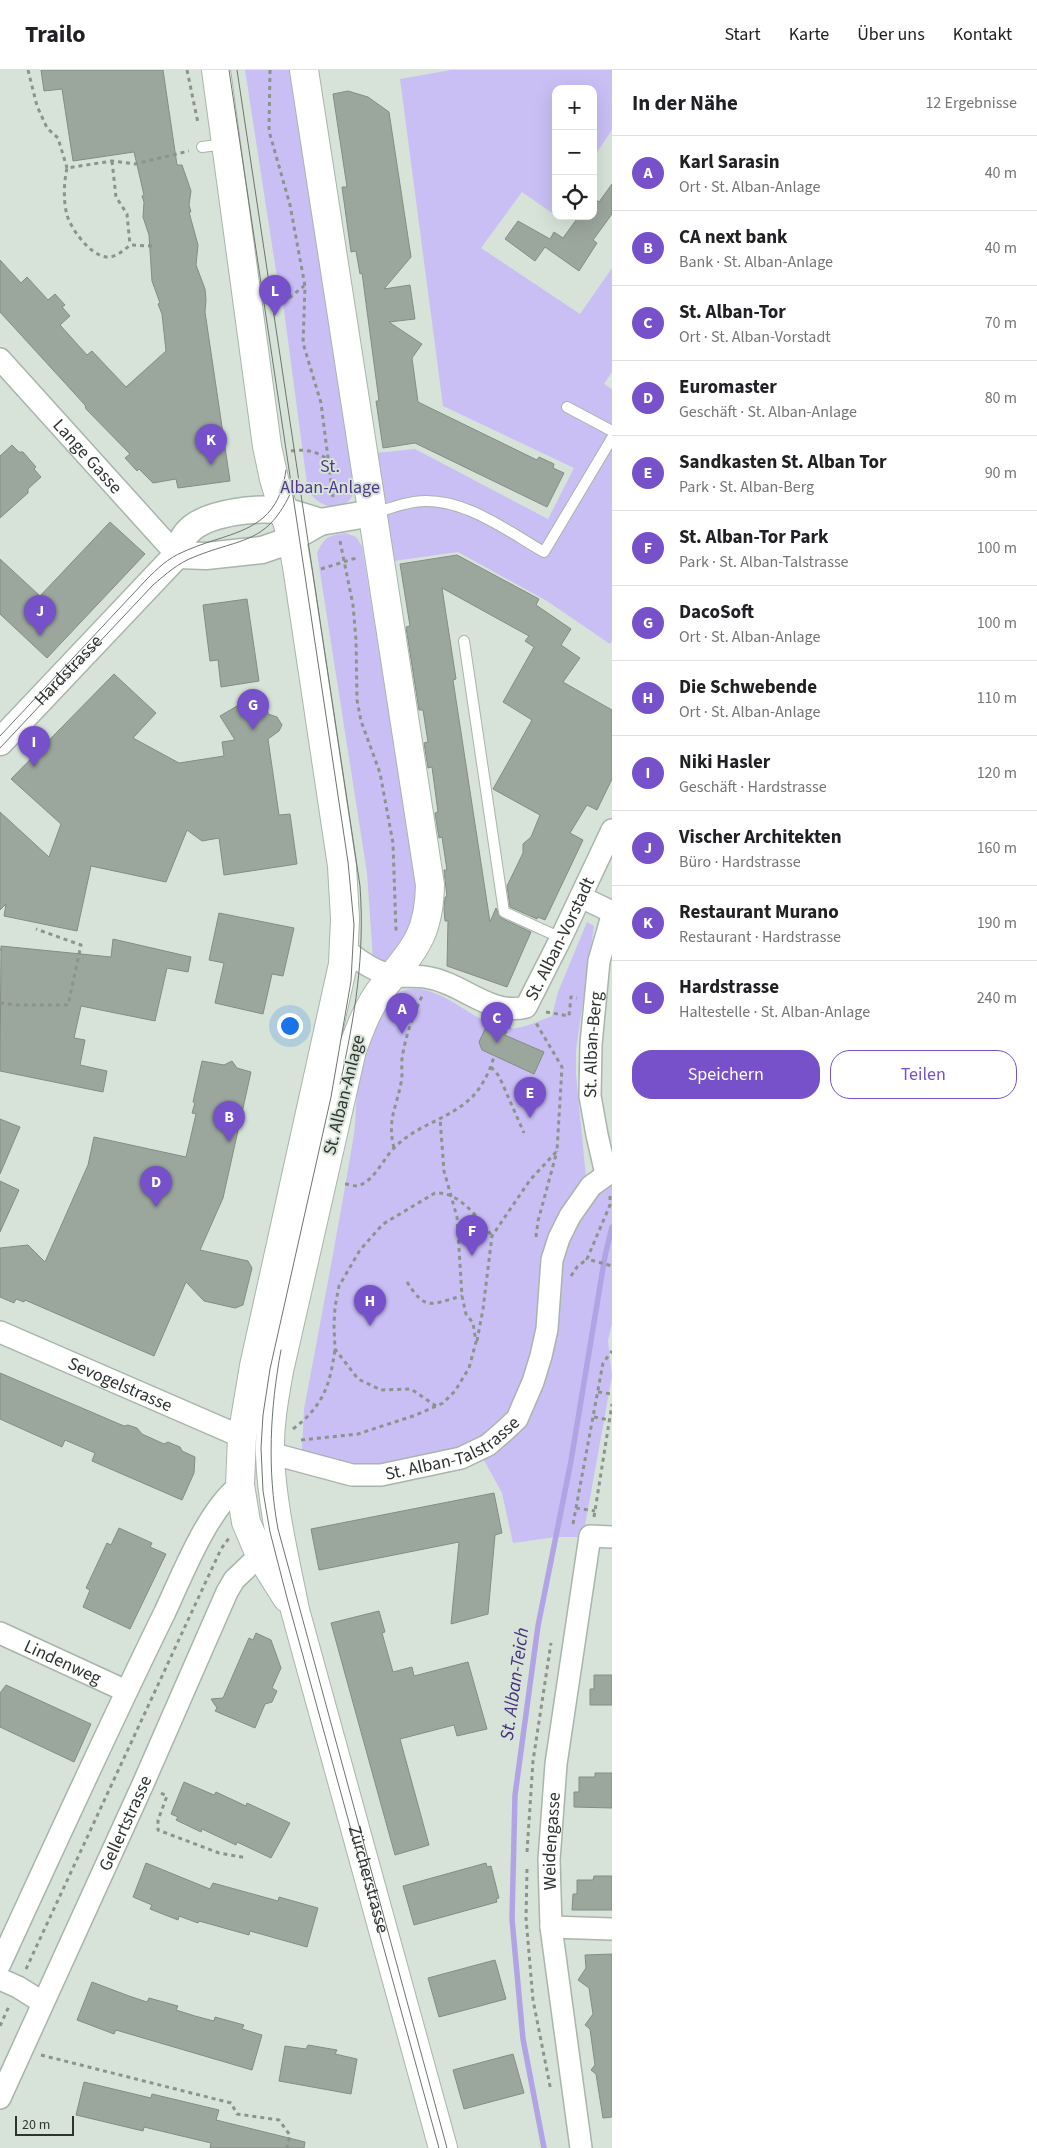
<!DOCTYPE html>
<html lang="de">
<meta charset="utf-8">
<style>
:root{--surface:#fff;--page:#f2f2f2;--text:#202124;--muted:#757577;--line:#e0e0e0;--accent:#7651ca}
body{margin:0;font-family:"Source Sans 3",sans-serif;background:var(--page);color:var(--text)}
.controls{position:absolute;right:15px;top:15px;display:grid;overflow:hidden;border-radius:10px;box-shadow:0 5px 20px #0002}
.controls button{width:45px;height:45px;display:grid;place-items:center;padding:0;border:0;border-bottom:1px solid var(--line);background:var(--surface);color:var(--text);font:25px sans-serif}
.scale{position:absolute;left:15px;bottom:12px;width:59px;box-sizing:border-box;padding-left:5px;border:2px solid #2e332f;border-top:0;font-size:14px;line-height:18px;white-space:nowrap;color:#2e332f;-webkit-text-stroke:4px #d7e3d9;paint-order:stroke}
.you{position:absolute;left:289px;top:955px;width:18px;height:18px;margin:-12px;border:4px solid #fff;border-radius:50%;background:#1a73e8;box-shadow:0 0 0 8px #1a73e833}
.badge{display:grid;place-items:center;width:32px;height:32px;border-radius:50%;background:var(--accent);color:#fff;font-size:16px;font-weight:700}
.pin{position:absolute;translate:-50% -41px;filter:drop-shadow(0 1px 2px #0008)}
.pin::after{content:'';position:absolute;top:26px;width:18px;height:15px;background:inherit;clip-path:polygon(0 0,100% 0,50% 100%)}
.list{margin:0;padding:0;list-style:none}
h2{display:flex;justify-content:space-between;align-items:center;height:65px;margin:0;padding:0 20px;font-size:21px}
h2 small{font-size:16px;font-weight:400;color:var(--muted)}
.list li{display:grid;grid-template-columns:32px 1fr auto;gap:15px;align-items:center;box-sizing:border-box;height:75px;padding:0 20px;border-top:1px solid var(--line)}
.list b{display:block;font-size:19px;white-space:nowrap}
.list p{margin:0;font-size:16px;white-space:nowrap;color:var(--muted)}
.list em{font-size:16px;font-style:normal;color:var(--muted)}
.actions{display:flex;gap:10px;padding:15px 20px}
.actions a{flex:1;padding:11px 0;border:1px solid var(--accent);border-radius:20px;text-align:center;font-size:18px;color:var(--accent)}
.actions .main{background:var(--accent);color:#fff}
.icon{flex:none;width:28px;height:28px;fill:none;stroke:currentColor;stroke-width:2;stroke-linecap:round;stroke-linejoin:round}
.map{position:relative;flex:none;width:612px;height:2078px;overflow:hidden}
header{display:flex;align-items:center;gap:30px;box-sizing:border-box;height:70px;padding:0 25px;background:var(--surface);border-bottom:1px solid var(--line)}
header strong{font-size:24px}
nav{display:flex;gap:28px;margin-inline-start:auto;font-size:18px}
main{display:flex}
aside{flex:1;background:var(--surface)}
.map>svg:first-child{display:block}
.green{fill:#c9bff5}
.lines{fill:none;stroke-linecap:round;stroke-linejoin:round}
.stream{stroke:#b1a4e5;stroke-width:5.5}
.building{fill:#9ba69d;stroke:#838d85}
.service-casing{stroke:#a9b4ab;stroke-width:12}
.minor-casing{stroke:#a9b4ab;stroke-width:24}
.tertiary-casing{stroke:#a9b4ab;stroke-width:29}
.secondary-casing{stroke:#a9b4ab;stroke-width:30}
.path{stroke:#8b948c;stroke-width:3;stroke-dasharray:4 4;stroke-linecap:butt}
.service{stroke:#fff;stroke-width:10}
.minor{stroke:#fff;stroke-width:21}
.tertiary{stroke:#fff;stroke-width:26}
.secondary{stroke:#fff;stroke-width:28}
.tram{stroke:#6d756e;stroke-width:1}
.labels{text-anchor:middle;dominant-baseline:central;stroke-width:4;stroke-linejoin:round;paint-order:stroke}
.street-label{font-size:18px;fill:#2e332f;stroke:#d7e3d9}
.park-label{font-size:18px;fill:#503a87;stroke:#d7e3d9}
.water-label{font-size:19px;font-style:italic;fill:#452f7b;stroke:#d7e3d9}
</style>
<header>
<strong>Trailo</strong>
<nav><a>Start</a><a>Karte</a><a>Über uns</a><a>Kontakt</a></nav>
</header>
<main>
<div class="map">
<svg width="612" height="2078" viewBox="0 0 612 2078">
<rect width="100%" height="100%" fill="#d7e3d9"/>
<path class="green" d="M245,0H293L356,415C351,444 323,442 308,421L283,233L278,214Z
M451,0H612V60L593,88V19H556L555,145L522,122L481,178L580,244L612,198V302L604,314L612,319V571L610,574L547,531L458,482L394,491L376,383L415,379L548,449L574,398L443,336L400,9Z
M346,463L356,467L362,476L413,794L420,798L419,842L391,891L381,892L373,889L367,803L317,483C325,466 328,466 346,463Z
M587,852L594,856L576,980V1004L587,1118L612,1115V1254L608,1270L612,1306L583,1467H556L513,1473L502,1423L474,1372C417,1391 360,1405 302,1380L304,1339C321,1249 338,1160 353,1070C357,1049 355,1027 359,1006C364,984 379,932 400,922C434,906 474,954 504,958C519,961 538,951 552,946L558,922Z"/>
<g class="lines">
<path class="stream" d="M544,2078L523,1969L512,1849L515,1725L538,1556L571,1391L605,1186L612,1157"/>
</g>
<path class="building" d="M41,0H163L177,95H182L191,121L189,135L191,142H189L198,175L196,195L205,219L206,230L205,242L230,411L178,418L176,409L153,413L139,399L137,401L125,388L130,384L86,339L85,335L0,242V190L21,213L27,207L48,230L55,224L65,235L62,237L70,246L60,255L87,285L92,281L126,317L166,281L162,244L158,234L160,233L152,211L149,165L143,147L144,132L142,126L144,125L134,82L73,91L62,19L44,21Z
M348,21L368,27L389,42L411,187L384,219L410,215L415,249L389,252L422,274L412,288L418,332L537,390L539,387L554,394L553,398L564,403L547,437L415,373L383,378L376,331H379L362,203L360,204L356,181L351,182L342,117H347L333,24Z
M612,114V144L593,170L597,173L579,201L545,177L535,191L505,169L518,151L550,169L554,162L563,168L579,146H593V128L599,132Z
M12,375L19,382H23L36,397L34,399L41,407L28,419V423L0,448V386Z
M110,452L145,484L47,588L0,544V489L40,526Z
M457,485L539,529L536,535L571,559L561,575L580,588L563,612L612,640V709L597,740L587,735L570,763L583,770L545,850L538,847L537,849L510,837L507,816L523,783V774L531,767L540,745L493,719L532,650L503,632L534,577L525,571L529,566L442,518L456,609L453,610L490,852L496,838L501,848L531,862L507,917L447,896L448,851H445L444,839L445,827H447L444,800H447L442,767L439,768L435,743L438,742L432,697L428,698L424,673L428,672L423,640H419L406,557L410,556L400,494Z
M247,529L259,611L221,617L218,590L210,591L203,535Z
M114,604L156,643L133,668L179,693L224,686L222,672L235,670L220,646L261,622L263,637L267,636L268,644L277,647L282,655L279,661L268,669L279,745L290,744L297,794L224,805L219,768L202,771L187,760L166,812L91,796L77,861L4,846L6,834L0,840V742L49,787L61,754L11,709Z
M219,843L294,858L283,906L272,904L263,944L215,933L224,893L209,890Z
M113,869L191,887L188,902L167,898L155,951L81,936L74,968L85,970L80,995L107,1001L103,1022L0,1001L1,876L111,887Z
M486,957L544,982L534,1004L482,980L479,972Z
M202,991L224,995L232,991L237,998L251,1002L223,1128L200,1180L248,1191L252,1198L243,1235L235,1238L204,1231L186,1212L154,1286L25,1230L24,1232L16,1229L14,1233L0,1227V1178L28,1175L45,1192L88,1095L94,1067L186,1087L196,1044L192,1043L195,1033L193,1032Z
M0,1049L20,1057L0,1104Z
M0,1111L19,1120L0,1162Z
M0,1303L124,1356L128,1355L137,1358L142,1364L164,1374L168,1372L175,1375L180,1377L182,1381L195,1387L194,1403L182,1430L92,1391L95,1383L65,1370L62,1377L0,1349Z
M494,1423L502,1463L495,1465L488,1544L451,1554L459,1472L319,1500L311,1459Z
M119,1458L152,1473L150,1477L166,1484L130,1559L83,1537L90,1520L86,1518L107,1473L111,1475Z
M379,1541L385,1562L382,1563L393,1602L412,1597L414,1606L468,1592L487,1659L457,1666L454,1655L400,1669L429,1775L395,1785L331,1553Z
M256,1563L271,1570L281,1598L272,1618L277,1621L272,1632L265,1634L255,1658L215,1641L217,1638L211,1629L223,1628L249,1568L253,1570Z
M594,1605H612V1635H590V1619H594Z
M6,1615L91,1654L74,1692L0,1657V1623Z
M595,1703H612V1738L574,1737V1722H579V1707H595Z
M184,1712L214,1725L216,1722L246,1736L247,1733L290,1753L271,1788L237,1772L236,1775L202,1759L201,1762L176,1750L178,1747L171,1744Z
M146,1793L210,1819L213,1813L278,1831L279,1827L318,1838L307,1877L250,1861L249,1865L199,1851L198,1853L179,1846L178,1850L150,1839L152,1835L133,1827Z
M486,1793L487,1797L491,1796L499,1828L496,1829L497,1832L414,1855L403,1816Z
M594,1806H612V1840H572L573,1824H577V1810H593Z
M612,1884V2047L603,2048L596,2004L591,2000L595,1995L590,1959L585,1955L593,1944L589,1918L578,1910L586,1898L585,1885Z
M495,1890L506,1929L439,1947L428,1908Z
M92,1912L129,1926L147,1932L149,1928L178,1936L176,1940L195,1946L214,1951L215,1947L244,1955L242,1959L262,1965L252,2000L116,1960L114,1964L77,1950Z
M308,1975L337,1980L335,1984L357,1989L351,2024L279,2011L285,1976L306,1979Z
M513,1984L524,2023L464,2039L453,2000Z
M84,2012L151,2028L152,2024L219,2040L216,2050L305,2072L304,2078H210L211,2073L144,2057L143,2061L76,2045Z"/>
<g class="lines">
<g class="service-casing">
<path id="service" d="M202,77L225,74
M567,337L612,361
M373,443C386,440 400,434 414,432C461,425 506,460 544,482L612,368
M464,571L504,842L561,868"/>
</g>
<g class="minor-casing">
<g id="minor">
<path id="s1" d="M0,289L177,485"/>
<path d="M581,827L612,842"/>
<path id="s2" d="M345,879C359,891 377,903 395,906C406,907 418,905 430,908C463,914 490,946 526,937L561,868L612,760"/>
<path id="s3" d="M606,1104L597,1065L590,1026L591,974L599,891L612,846"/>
<path id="s4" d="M0,1262L242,1367"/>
<path id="s5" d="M270,1383L352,1405H381L461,1388L488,1375L503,1362L517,1349L533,1312L541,1286L547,1259L552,1190L559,1168L570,1146L591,1116L612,1101"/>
<path id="s6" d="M0,1563L126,1621"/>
<path d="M551,1857L612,1859"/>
<path d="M0,1894C54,1777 107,1660 164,1544C182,1506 207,1440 240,1415"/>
<path d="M0,1909L18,1917L42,1932"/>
<path id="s7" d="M0,2028L143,1714L227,1522L234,1510L260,1485"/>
<path id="s8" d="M581,2078L551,1857L549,1790L556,1694L590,1466L612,1467"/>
</g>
</g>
<g class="tertiary-casing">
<g id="tertiary">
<path d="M177,485L206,486L262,480L285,472L320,452L373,443"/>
<path id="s9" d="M0,672L177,485C180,475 183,465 192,458C212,442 258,437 282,441C295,443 307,448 320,452"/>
</g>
</g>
<g class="secondary-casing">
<g id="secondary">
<path d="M216,0L267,376L274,409L292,468L298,503L342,796L345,849L343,894L254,1296L242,1367L240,1415L246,1452L260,1485L287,1528"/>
<path id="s10" d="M304,0L430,815C429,869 411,882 380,921C367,939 360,959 352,980L279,1301C274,1329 269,1356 270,1385C272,1437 285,1489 295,1540L443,2078"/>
</g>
</g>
<path class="path" d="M28,0L37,36L47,58L58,68L67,98
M187,0L198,53
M270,0L269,61L290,135L305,216L303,273L321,333L333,427
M112,91L116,127L127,144L130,175
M152,176L130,175C123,181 115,188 106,187C90,185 71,159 67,145C63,130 64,112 67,98L112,91L135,94L189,81
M283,233L304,216
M291,381C306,379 318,381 329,391
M340,471L353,535L356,570L357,630L361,651L380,703L393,773L396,861
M321,499L356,488
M0,880L1,879
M0,933L17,935H68L81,875L36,859
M546,942L569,946L571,927L577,928
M504,964L510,957
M491,997L499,1006L524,1063
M394,1078C387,1050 396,1039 401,1013C403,1005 401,997 402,989C405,967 413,946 422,926
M345,1114C349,1114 354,1116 357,1116C374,1112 383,1089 394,1078C417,1054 451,1049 473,1026C483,1015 491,999 494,986
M610,1126V1135L587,1189L612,1196
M536,1167L538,1151L557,1081
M571,1206L577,1197L587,1189
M407,1212C426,1242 431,1234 462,1226
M477,1271L483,1239L492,1166L530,1110L557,1081L562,997L536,953
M598,1322L612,1324
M436,1336L411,1319L381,1320L358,1309L335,1279L334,1255L335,1237L339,1216L360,1180L383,1154L435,1123C459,1121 479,1149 492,1166
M594,1347L609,1350
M293,1359C323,1336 330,1316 335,1279
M301,1370L358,1364L416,1345L443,1333L455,1321L469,1298L476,1272L473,1253L466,1244L462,1226L457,1147L444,1101L440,1048
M576,1438L595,1441
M594,1447L612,1334
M573,1454L603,1293L612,1281
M161,1723L167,1726L158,1750V1760L219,1783L247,1788
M527,1782L533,1691L551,1573
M527,1799L526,1848L533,1930L551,2021
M26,1899L221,1479L229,1468
M0,1956L10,1934
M41,1985L231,2033L237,2044L279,2050L290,2065L287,2078"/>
<use href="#service" class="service"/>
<use href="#minor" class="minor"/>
<use href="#tertiary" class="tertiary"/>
<use href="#secondary" class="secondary"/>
<path class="tram" d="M229,0L348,792L354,855L351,911L331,1027L270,1299L263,1345L261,1378L263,1421L270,1462L287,1528L439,2078
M237,0L360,816C365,887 355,945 340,1014
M0,666L146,510C157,499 168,488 183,482C231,460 277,465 286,400
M0,678L153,515C166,504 178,493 194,487C243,467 267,475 292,420
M281,1280C270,1339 267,1400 278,1459L447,2078"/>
</g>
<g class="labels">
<g class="street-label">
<text stroke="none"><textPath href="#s1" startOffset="131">Lange Gasse</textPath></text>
<text stroke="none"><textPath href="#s9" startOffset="99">Hardstrasse</textPath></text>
<text stroke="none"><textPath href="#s2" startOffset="271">St. Alban-Vorstadt</textPath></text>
<text stroke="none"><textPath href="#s3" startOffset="131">St. Alban-Berg</textPath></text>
<text transform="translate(344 1025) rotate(-76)">St. Alban-Anlage</text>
<text stroke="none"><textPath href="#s4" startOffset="131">Sevogelstrasse</textPath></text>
<text stroke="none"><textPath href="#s5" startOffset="191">St. Alban-Talstrasse</textPath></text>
<text stroke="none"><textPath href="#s6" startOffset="69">Lindenweg</textPath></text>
<text stroke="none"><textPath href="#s7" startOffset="302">Gellertstrasse</textPath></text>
<text stroke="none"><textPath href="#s8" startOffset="309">Weidengasse</textPath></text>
<text stroke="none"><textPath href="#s10" startOffset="1861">Zürcherstrasse</textPath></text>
</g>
<g class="park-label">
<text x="330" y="396">St.<tspan x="330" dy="21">Alban-Anlage</tspan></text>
</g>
<g class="water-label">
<text transform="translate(515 1614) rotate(-82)">St. Alban-Teich</text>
</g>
</g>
</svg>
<div class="controls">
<button>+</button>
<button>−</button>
<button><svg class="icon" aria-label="locate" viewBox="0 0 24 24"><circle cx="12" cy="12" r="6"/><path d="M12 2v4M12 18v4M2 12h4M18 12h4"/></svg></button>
</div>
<div class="scale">20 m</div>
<div class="you"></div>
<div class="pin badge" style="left:402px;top:964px">A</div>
<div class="pin badge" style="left:229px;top:1072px">B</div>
<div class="pin badge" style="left:497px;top:973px">C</div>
<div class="pin badge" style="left:156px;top:1137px">D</div>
<div class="pin badge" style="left:530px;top:1048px">E</div>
<div class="pin badge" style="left:472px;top:1186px">F</div>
<div class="pin badge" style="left:253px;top:660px">G</div>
<div class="pin badge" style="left:370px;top:1256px">H</div>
<div class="pin badge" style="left:34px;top:697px">I</div>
<div class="pin badge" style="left:40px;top:566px">J</div>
<div class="pin badge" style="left:211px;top:395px">K</div>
<div class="pin badge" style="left:275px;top:246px">L</div>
</div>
<aside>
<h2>In der Nähe<small>12 Ergebnisse</small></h2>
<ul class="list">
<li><span class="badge">A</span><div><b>Karl Sarasin</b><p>Ort · St. Alban-Anlage</p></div><em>40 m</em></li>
<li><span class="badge">B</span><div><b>CA next bank</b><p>Bank · St. Alban-Anlage</p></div><em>40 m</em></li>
<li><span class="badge">C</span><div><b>St. Alban-Tor</b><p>Ort · St. Alban-Vorstadt</p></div><em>70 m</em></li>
<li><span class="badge">D</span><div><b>Euromaster</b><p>Geschäft · St. Alban-Anlage</p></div><em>80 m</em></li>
<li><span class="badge">E</span><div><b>Sandkasten St. Alban Tor</b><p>Park · St. Alban-Berg</p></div><em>90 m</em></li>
<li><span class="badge">F</span><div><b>St. Alban-Tor Park</b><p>Park · St. Alban-Talstrasse</p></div><em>100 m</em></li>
<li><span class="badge">G</span><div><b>DacoSoft</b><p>Ort · St. Alban-Anlage</p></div><em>100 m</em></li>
<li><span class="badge">H</span><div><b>Die Schwebende</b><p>Ort · St. Alban-Anlage</p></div><em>110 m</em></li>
<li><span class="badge">I</span><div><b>Niki Hasler</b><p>Geschäft · Hardstrasse</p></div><em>120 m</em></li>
<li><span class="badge">J</span><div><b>Vischer Architekten</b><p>Büro · Hardstrasse</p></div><em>160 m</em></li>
<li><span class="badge">K</span><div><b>Restaurant Murano</b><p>Restaurant · Hardstrasse</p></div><em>190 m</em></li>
<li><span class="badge">L</span><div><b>Hardstrasse</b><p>Haltestelle · St. Alban-Anlage</p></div><em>240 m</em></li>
</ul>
<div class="actions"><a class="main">Speichern</a><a>Teilen</a></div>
</aside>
</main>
